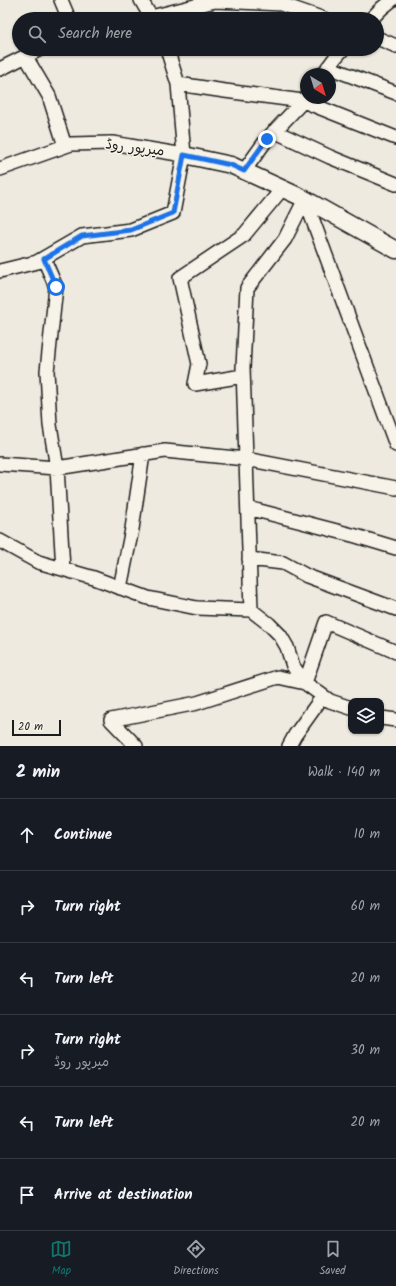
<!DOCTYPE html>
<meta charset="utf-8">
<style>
:root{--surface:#171b24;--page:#20242c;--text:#f1f3f6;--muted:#9ea1a6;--line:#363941;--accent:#0f766e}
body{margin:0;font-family:Kalam,"Playpen Sans Arabic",sans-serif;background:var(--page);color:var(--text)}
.controls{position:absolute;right:12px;bottom:12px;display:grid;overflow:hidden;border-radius:8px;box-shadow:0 1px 3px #0004}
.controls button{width:36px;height:36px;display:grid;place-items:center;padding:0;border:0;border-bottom:1px solid var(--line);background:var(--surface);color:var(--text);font:20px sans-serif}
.compass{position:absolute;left:300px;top:68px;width:36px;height:36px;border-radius:50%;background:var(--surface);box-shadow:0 1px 3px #0004;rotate:142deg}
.scale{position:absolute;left:12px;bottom:10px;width:49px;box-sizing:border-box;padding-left:4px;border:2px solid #1c1c1c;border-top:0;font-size:11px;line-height:14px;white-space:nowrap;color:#1c1c1c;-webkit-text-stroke:3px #f7f3e8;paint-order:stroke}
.stop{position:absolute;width:12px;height:12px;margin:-9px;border:3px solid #1a73e8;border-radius:50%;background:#fff}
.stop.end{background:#1a73e8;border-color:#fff;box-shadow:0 1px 4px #0008}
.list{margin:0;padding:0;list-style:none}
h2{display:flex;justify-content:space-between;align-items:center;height:52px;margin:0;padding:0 16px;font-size:17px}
h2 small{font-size:13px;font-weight:400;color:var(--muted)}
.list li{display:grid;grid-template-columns:26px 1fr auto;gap:12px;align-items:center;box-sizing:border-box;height:72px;padding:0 16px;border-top:1px solid var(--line)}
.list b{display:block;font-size:15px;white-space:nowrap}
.list p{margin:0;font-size:13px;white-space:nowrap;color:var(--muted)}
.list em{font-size:13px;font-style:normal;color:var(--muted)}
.icon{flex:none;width:22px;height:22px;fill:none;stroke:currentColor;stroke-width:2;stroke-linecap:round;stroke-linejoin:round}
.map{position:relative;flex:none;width:396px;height:746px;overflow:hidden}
.search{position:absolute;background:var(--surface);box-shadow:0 1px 3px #0004;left:12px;right:12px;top:12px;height:44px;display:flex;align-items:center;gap:10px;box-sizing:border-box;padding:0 14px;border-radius:22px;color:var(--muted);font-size:15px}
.sheet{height:484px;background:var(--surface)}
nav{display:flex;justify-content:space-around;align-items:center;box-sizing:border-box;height:56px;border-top:1px solid var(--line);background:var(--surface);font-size:11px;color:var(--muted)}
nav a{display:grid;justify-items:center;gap:2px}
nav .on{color:var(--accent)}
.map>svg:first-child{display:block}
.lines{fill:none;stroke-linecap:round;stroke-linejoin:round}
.minor-casing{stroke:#1c1c1c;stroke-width:16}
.tertiary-casing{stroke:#1c1c1c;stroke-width:19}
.minor{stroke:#f7f3e8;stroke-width:13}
.tertiary{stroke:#f7f3e8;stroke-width:16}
.route{stroke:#1a73e8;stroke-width:5}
.labels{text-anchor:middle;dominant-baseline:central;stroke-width:3;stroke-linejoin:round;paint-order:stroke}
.street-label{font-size:14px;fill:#1c1c1c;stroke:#f7f3e8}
</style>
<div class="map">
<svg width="396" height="746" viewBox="0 0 396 746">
<rect width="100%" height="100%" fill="#eeeae0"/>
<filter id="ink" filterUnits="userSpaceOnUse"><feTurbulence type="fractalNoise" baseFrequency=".025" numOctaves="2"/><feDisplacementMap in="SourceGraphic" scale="8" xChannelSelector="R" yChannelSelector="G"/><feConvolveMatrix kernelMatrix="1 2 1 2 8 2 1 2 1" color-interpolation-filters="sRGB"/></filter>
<g filter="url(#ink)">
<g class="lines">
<g class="minor-casing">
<path id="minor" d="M61,0L69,19
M141,0L152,19
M151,17L215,1L281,4L324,19
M371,19L382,8L392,0
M377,38L396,46
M26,57L49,96L65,146
M328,67L396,93
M0,69L40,49
M324,73L335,58L343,49
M178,84L225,91L303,101L396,138
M274,131L330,157L396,184
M0,169L71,144L112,143L184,155
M244,171L267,139L306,98
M305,199L396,445
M44,259L56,287L47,371L50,425L57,468L63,569
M0,271L37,262L82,236L131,230L173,213L184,155L178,84L167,49
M243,376L195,384L199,364L180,278L244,235L282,189
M0,464L57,468L165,451L246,459L396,488
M248,508L356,536L396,548
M0,541L38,562L94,578L148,598L197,608L251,610L269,624L280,635L287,647L293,666L305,683L330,701L351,708
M249,559L283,563L307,576L396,609
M120,588L132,529L143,454
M251,610L243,368L247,288L285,239L305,199
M381,718L396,720
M111,720L197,703L278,677L305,683L326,622L396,652
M111,720L136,746
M289,746L295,735L323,696"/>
</g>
<g class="tertiary-casing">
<path id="tertiary" d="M184,155L231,165L305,199L396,250"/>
</g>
<use href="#minor" class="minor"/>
<use href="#tertiary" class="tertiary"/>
</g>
</g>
<g class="lines" filter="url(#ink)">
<path class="route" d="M56,287L44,259L82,236L131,230L173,213L184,155L231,165L244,171L267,139"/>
</g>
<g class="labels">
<g class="street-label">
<text transform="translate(135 148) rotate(7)">میرپور روڈ</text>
</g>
</g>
</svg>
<div class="controls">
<button><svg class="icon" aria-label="layers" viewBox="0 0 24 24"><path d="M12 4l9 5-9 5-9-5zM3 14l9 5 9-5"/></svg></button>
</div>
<svg class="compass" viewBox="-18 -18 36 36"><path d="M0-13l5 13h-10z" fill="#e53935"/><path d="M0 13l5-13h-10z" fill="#9ea1a6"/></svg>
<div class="scale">20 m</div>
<div class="stop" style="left:56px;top:287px"></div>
<div class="stop end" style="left:267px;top:139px"></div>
<div class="search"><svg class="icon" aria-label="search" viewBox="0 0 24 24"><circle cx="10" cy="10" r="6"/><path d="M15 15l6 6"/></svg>Search here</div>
</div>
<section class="sheet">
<h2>2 min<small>Walk · 140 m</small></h2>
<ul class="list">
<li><svg class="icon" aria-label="ahead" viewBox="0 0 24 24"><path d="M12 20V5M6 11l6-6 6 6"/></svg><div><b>Continue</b></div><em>10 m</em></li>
<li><svg class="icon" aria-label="right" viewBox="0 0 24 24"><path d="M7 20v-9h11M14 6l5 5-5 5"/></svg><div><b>Turn right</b></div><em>60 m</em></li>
<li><svg class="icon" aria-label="left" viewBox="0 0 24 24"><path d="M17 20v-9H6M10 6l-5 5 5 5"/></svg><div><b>Turn left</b></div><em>20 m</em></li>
<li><svg class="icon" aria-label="right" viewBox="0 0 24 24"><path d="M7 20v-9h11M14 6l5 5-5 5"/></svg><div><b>Turn right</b><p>میرپور روڈ</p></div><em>30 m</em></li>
<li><svg class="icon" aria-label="left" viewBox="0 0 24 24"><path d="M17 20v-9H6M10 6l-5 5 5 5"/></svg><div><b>Turn left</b></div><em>20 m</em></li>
<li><svg class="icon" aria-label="arrive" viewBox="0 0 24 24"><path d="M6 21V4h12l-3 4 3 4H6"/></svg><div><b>Arrive at destination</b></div></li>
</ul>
</section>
<nav>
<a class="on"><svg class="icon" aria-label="map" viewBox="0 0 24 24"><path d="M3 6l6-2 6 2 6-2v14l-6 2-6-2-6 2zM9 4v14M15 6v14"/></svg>Map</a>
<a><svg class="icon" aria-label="directions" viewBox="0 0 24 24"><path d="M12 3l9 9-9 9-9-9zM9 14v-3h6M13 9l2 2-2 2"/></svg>Directions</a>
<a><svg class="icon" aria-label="saved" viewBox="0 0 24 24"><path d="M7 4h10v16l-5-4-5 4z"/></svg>Saved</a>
</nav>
